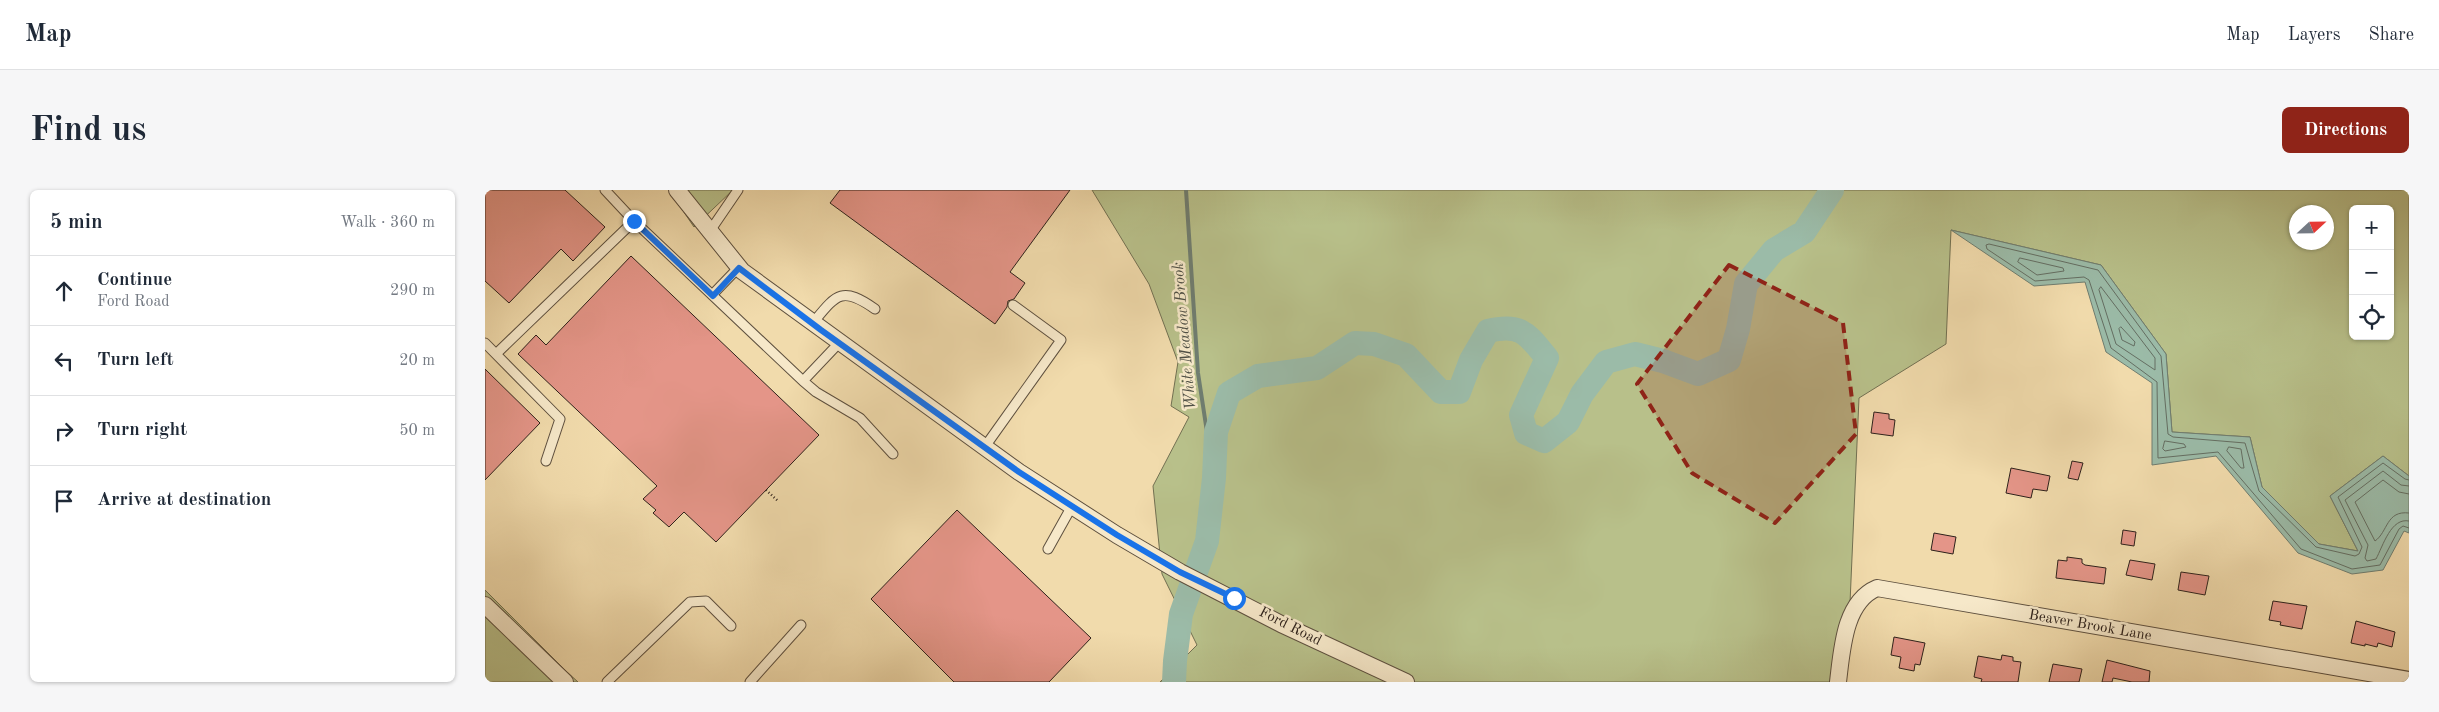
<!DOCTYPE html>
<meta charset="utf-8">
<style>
:root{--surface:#fff;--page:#f6f6f7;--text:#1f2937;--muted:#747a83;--line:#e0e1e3;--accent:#8f2418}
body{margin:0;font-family:"Old Standard TT",serif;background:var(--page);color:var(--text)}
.controls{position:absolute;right:15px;top:15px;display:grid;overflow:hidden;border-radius:8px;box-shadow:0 1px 4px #0004}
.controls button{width:45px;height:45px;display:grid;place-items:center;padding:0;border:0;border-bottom:1px solid var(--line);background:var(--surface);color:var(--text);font:25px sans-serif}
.compass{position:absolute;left:1804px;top:15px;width:45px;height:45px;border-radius:50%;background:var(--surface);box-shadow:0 1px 4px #0004;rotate:68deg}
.stop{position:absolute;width:15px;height:15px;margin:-11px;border:4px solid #1a73e8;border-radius:50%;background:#fff}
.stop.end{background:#1a73e8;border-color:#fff;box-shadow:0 1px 5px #0008}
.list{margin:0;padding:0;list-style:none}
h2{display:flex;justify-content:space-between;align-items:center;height:65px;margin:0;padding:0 20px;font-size:21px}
h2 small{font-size:16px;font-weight:400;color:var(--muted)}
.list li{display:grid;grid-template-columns:32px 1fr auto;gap:15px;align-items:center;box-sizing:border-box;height:70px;padding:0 20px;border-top:1px solid var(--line)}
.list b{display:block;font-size:19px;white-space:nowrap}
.list p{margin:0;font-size:16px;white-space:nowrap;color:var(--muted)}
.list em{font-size:16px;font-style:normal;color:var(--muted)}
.icon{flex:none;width:28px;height:28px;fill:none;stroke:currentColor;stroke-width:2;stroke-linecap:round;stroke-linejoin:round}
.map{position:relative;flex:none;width:1924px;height:492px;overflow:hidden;border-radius:8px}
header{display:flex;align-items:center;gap:30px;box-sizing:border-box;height:70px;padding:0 25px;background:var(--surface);border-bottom:1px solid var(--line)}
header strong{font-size:24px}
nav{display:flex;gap:28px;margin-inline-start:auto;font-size:18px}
.intro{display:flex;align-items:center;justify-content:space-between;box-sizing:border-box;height:120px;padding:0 30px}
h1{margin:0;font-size:35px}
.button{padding:12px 22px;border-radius:8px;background:var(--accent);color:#fff;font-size:18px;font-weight:700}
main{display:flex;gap:30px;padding:0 30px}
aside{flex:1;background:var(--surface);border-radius:8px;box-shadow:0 1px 4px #0004}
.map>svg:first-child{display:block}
.green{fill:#b8c08a;stroke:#727052;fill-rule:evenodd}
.water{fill:#9bbba8;stroke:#6f7d70}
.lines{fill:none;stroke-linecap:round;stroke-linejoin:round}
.shore{stroke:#646e62;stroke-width:1}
.stream{stroke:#6f7d70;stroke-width:4}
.river{stroke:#9bbba8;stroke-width:24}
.building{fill:#e49588;stroke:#2d211b}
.service-casing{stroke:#5e503f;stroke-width:11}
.minor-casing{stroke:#5e503f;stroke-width:18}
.path{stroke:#2d211b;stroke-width:2.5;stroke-dasharray:1 2.5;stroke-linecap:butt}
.service{stroke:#f6e8c9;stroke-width:9}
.minor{stroke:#f6e8c9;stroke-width:16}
.route{stroke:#1a73e8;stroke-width:6}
.marked{fill:#8f2418;fill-opacity:0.2;stroke:#8f2418;stroke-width:4;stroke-dasharray:10 6;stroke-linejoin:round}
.labels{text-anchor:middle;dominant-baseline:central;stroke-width:5;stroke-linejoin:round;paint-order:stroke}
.street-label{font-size:15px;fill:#2d211b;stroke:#f6e8c9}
.water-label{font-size:16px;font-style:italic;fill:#4e4f45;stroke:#f6e8c9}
</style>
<header>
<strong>Map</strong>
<nav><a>Map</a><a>Layers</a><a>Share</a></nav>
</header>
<div class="intro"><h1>Find us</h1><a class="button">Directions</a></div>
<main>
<aside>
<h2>5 min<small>Walk · 360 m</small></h2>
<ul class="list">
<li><svg class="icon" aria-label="ahead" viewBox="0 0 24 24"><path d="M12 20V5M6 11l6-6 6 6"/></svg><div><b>Continue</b><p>Ford Road</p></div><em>290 m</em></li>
<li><svg class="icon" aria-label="left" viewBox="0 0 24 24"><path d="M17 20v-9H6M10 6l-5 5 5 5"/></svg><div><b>Turn left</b></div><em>20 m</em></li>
<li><svg class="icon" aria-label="right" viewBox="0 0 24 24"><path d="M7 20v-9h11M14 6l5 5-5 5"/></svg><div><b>Turn right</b></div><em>50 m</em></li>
<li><svg class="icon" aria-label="arrive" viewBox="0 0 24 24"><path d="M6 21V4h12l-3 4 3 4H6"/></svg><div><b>Arrive at destination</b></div></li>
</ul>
</aside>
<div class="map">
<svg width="1924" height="492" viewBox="0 0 1924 492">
<rect width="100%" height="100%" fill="#f1dbac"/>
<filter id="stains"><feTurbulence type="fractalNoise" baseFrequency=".004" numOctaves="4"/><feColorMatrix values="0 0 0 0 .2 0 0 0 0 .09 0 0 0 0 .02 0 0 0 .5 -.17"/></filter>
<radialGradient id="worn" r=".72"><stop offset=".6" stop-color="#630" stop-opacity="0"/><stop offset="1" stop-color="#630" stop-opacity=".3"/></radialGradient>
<path class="green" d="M184,0H248L209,37Z
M607,0H1924V286L1898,266L1845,306L1873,361L1834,354L1777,297L1765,247L1687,242L1681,164L1616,75L1466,40L1461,154L1374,208L1365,413L1350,492H675L712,455L677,384L668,296L704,227L686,216L693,172L664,94ZM1868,19H1905V146H1868ZM1812,22H1842V52H1812Z
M0,400L82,482L93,492H0Z"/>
<path class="water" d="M1466,40L1616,75L1681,164L1687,242L1765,247L1777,297L1834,354L1873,361L1845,306L1898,266L1924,286V343L1919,341L1898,380L1867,384L1813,363L1731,266L1667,275V193L1621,162L1600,92L1549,96Z"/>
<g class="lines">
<path class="shore" d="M1535,68L1578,78L1579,81L1552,85L1533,72Z
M1616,97L1670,168V180L1631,154L1614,100Z
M1636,137L1650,152L1649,156L1637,150L1634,139Z
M1680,251L1699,254L1701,257L1680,261L1678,259Z
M1744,257L1756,259L1759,278H1756L1742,261Z
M1924,290L1920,289L1898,273L1853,307L1877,357L1874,364L1870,366L1831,357L1774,301L1760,253L1688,247L1683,244L1676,166L1613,80L1504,54L1501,55L1502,59L1550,91L1599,87L1604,90L1626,158L1672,192L1673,268L1733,262L1816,359L1867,379L1895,375L1914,339L1918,336L1924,338
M1924,296L1916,295L1898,281L1860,310L1883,355L1880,368L1882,371L1891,369C1898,356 1906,327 1924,331
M1924,304L1914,302L1898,290L1870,312L1890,351C1903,342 1901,320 1924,323"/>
<path class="stream" d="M701,0L713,183L729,288"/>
<path class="river" d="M689,492L690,471L696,424L722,351L729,288L731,242L744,203L773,186L832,178L870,153L889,154L921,165L956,202H974L986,170L1003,141C1037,133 1042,144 1062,168L1036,225L1041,243L1059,251L1083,232L1097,204L1121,172L1150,164L1178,171L1213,184L1244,170L1253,139L1261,94L1289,60L1319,42L1347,0"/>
</g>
<path class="building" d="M0,0H80L120,37L88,71L76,59L24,113L0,91Z
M355,0H585L525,82L540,93L529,109L523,111L522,117L510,134L345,13Z
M146,66L334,245L231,352L199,322L184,337L168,323L171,320L158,309L172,296L33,164L51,145L61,155Z
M0,179L55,233L0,290Z
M1389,222L1404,224V229L1410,230L1408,246L1386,243Z
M1587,271L1598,273L1593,290L1583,288Z
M1526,278L1565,286L1562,301L1548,299L1546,308L1521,303Z
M472,320L606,448L564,492H469L386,409Z
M1638,340L1651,342L1649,356L1636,354Z
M1449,343L1471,347L1468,364L1446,360Z
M1582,367L1597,369V373L1600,375L1621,378L1619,394L1571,388L1573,370L1582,371Z
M1645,370L1670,374L1667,390L1641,385Z
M1696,382L1724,386L1720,405L1693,400Z
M1788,411L1822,416L1817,439L1795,435L1796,432L1784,430Z
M1871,431L1910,442L1907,457L1893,453L1892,457L1880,454V456L1866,453Z
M1409,447L1440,453L1435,475L1430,474L1429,481L1414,478L1416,467L1406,465Z
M1517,465L1528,467V471L1536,472L1533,492H1496L1497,489L1489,487L1493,466L1516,470Z
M1622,470L1665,481L1664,492H1647L1628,488L1627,492H1617Z
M1568,474L1597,479L1594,492H1564Z"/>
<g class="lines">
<g class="service-casing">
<path id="service" d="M120,0L149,31L318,191L331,202L375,228L408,264
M225,41L253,0
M227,105L254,77
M327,134C351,105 356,95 390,119
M0,153L75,229L61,271
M11,164L149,31
M318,191L354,153
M499,258L576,150L528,115
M563,359L587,316
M122,492L205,412L221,411L246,436
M265,492L316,435"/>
</g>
<g class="minor-casing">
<path id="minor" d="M192,0L257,81L534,282L632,345L695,382L796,434L921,492
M0,415L80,492
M1353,492C1357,460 1359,412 1392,398L1924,490"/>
</g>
<path class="path" d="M281,300L293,311"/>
<use href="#service" class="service"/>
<use href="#minor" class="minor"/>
</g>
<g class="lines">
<path class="route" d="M149,31L228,106L254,78L336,140L534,282L632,345L695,382L749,408"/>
</g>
<path class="marked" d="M1244,75L1358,133L1371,244L1290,333L1207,283L1152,194Z"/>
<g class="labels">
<g class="street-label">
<text transform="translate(1605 436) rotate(10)">Beaver Brook Lane</text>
<text transform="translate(805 437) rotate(27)">Ford Road</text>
</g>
<g class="water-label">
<text transform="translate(700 146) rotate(-95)">White Meadow Brook</text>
</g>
</g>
<rect width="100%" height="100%" filter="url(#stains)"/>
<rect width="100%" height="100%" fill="url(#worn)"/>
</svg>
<div class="controls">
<button>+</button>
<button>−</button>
<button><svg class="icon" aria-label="locate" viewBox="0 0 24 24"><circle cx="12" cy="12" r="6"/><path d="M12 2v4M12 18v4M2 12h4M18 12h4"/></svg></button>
</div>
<svg class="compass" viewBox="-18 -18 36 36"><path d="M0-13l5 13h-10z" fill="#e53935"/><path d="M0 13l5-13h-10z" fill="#747a83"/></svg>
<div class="stop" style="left:749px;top:408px"></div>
<div class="stop end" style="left:149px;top:31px"></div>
</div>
</main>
